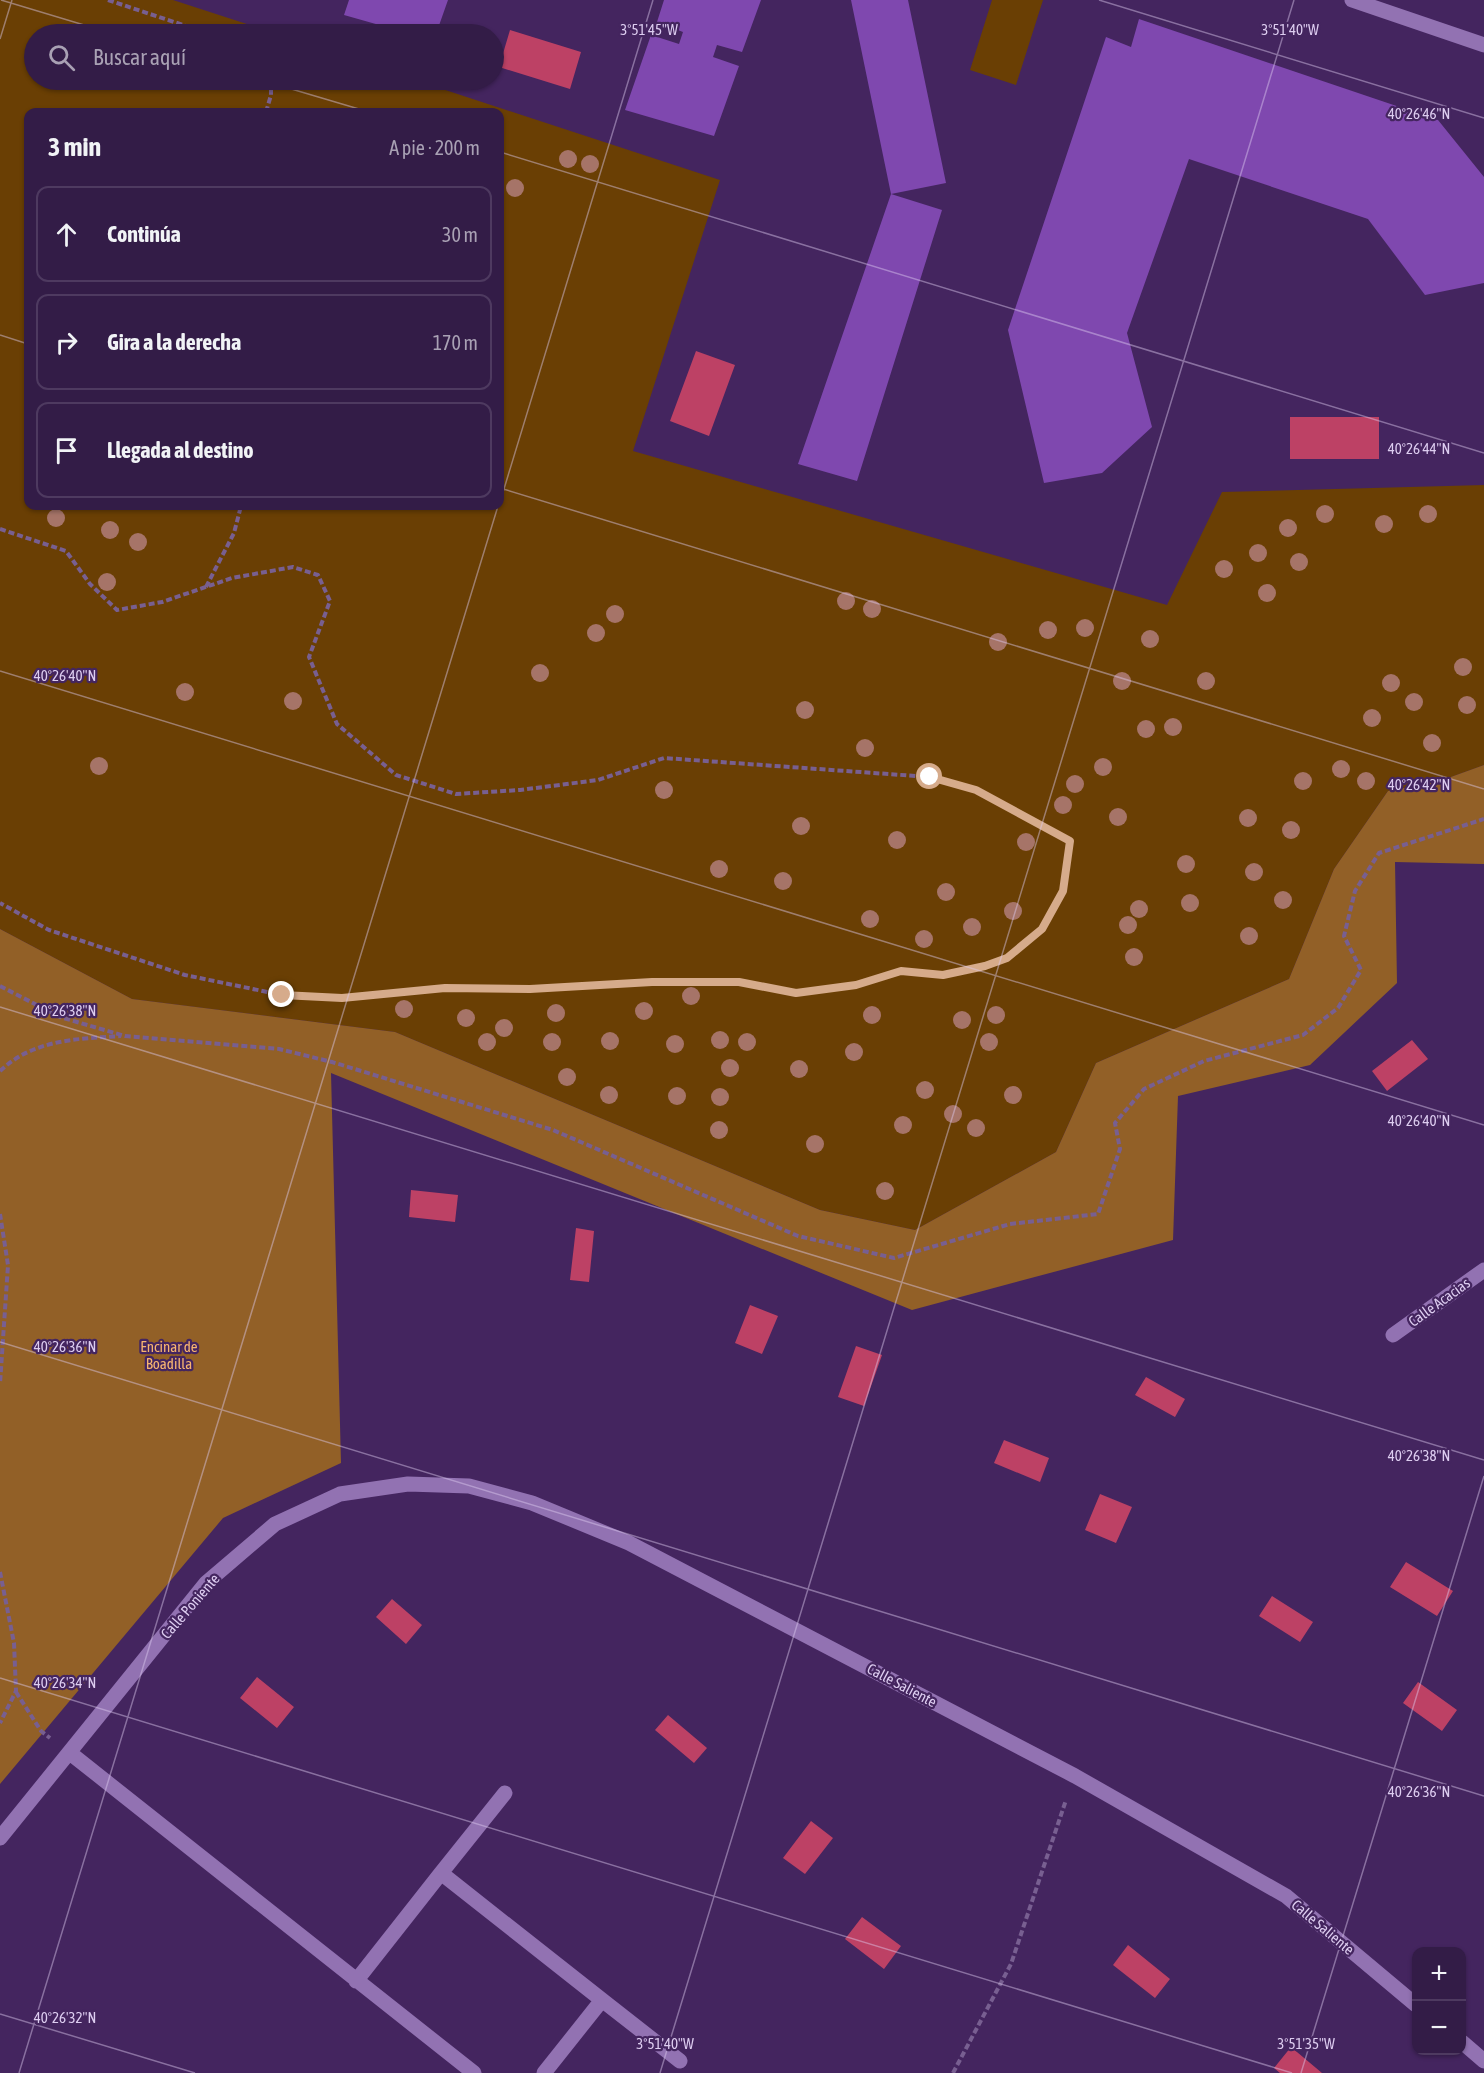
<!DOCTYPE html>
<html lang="es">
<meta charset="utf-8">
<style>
:root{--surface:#331c47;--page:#3b254e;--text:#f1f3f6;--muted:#a9a1b4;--line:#4e3a60}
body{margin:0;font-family:"Asap Condensed",sans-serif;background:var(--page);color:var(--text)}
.controls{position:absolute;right:18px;bottom:18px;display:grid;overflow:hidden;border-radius:12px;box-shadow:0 2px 4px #0004}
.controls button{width:54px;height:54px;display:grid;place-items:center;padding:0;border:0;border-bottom:2px solid var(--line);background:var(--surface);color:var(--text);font:30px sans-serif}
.stop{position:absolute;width:18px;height:18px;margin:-14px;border:4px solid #d6ab8b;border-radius:50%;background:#fff}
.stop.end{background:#d6ab8b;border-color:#fff;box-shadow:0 2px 6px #0008}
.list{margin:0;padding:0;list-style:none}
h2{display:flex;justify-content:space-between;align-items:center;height:78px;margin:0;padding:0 24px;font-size:26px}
h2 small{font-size:20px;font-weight:400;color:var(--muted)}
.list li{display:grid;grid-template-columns:39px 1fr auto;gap:18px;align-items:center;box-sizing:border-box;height:96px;margin:0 12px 12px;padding:0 12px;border:2px solid var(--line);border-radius:12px}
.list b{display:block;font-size:22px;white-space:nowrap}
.list em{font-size:20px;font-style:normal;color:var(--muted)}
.icon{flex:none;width:33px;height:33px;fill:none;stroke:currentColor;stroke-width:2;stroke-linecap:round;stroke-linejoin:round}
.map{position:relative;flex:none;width:1484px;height:2073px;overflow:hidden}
.search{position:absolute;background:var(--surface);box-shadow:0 2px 4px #0004;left:24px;top:24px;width:480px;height:66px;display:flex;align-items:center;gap:15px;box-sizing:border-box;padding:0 21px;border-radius:33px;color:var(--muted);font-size:22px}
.panel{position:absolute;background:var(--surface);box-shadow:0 2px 4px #0004;left:24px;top:108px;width:480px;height:402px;border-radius:12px}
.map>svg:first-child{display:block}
.green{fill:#6a3f04;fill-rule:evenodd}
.forest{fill:#926027}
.water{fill:#bd4165}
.building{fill:#7f48af}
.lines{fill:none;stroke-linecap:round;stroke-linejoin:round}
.path{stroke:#785f91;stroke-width:4;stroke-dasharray:6 3;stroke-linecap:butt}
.minor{stroke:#9272b2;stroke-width:15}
.tree{fill:#a67468}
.route{stroke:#d6ab8b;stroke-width:8}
.ticks{fill:none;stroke:#ddcdf0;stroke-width:1.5;stroke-opacity:0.45}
.labels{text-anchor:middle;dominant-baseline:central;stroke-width:4.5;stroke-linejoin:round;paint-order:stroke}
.street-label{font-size:15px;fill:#ddcdf0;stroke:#44255f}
.park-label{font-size:15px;fill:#f7b570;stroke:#44255f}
.ticks-label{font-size:15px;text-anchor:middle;fill:#ddcdf0;stroke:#44255f;stroke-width:4.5;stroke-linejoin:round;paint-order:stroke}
</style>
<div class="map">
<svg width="1484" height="2073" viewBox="0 0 1484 2073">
<rect width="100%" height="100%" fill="#44255f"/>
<path class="green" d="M0,0H173L278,34H34V80H415L720,180L633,451L1167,605L1222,492L1484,485V765L1437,782L1388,791L1334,869L1289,979L1096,1063L1056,1152L915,1230L820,1210L395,1032L132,999L0,929ZM28,112H500V506H28Z
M992,0H1043L1016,85L970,70Z"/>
<path class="forest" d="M1484,765V864L1395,862L1397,983L1310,1065L1178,1096L1173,1240L912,1310L331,1073L341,1463L223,1518L0,1784V929L132,999L395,1032L820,1210L915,1230L1056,1152L1096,1063L1289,979L1334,869L1388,791L1437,782Z"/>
<path class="water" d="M510,30L581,52L570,89L499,67Z
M696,351L735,365L709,436L670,421Z
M1290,417H1379V459H1290Z
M1412,1040L1428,1059L1387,1091L1372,1071Z
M411,1190L458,1195L455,1222L409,1217Z
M576,1228L594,1231L589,1282L570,1280Z
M750,1305L778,1316L762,1354L735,1343Z
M856,1346L882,1355L864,1406L838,1397Z
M1146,1377L1185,1399L1175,1417L1135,1395Z
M1004,1440L1049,1458L1040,1482L994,1463Z
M1100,1494L1132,1507L1116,1543L1085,1530Z
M1406,1562L1453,1591L1437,1616L1390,1587Z
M1272,1596L1313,1622L1300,1642L1259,1616Z
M392,1599L422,1625L406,1644L376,1617Z
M257,1677L294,1707L277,1728L240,1698Z
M1418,1682L1457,1710L1442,1731L1403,1703Z
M668,1715L707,1748L694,1763L655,1730Z
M811,1821L833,1838L805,1874L783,1858Z
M862,1917L901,1946L884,1969L845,1939Z
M1128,1945L1170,1979L1155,1998L1113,1965Z
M1291,2047L1322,2073H1280L1274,2068Z"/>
<path class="building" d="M349,0H448L436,34H411L344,15Z
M664,0H761L742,52L717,45L713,57L739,66L714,136L625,110L651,35L679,44L683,32L657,22Z
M851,0H908L946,183L891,194Z
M1139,19L1438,120L1484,177V283L1425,295L1368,219L1189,159L1127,333L1152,427L1102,473L1044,483L1008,330L1106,37L1131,47Z
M891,194L942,210L857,481L798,464Z"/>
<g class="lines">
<path class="path" d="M108,0L210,34
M266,112L271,95V80
M0,529L66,551L90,584L117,610L162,602L232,578L293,567L318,575L330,601L309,657L337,724L396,775L456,794L520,790L598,780L664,758L930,777L976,790L1070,841L1063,891L1042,929L1007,958L985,966L943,975L901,971L856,985L796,993L739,982H652L530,989L445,988L342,998L282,995L185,975L49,930L0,903
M206,587L234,533L241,506
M0,986L60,1017L125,1036L279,1049L332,1062L553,1130L798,1236L894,1258L1010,1224L1098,1214L1120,1149L1115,1123L1144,1089L1204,1061L1303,1035L1338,1008L1361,970L1344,936L1355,891L1379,853L1484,819
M0,1071C34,1039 77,1039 121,1036
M0,1214L8,1265L0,1384
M0,1572L14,1643L16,1691L0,1723
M16,1692L41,1731L50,1738
M953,2073L1011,1964L1066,1800"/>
<path class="minor" d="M1352,0L1484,45
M1393,1335L1484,1270
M70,1753L474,2073
M0,1838L206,1583L275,1524L340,1494L408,1484L469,1486L532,1503L629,1543L1075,1776L1286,1896L1416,2005
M441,1873L505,1793
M356,1981L441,1873L602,2000L544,2073
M602,2000L680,2061
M1462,2042L1484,2061"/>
</g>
<g class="tree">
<circle cx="568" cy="159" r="9"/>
<circle cx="590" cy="164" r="9"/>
<circle cx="515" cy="188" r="9"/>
<circle cx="1325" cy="514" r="9"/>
<circle cx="1428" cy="514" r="9"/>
<circle cx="56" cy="518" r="9"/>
<circle cx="1384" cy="524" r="9"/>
<circle cx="1288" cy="528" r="9"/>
<circle cx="110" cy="530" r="9"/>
<circle cx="138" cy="542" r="9"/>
<circle cx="1258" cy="553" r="9"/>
<circle cx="1299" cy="562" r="9"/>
<circle cx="1224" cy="569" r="9"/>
<circle cx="107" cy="582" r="9"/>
<circle cx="1267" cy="593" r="9"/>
<circle cx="846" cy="601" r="9"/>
<circle cx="872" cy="609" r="9"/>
<circle cx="615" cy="614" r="9"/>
<circle cx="1085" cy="628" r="9"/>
<circle cx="1048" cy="630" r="9"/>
<circle cx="596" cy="633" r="9"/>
<circle cx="1150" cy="639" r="9"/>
<circle cx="998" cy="642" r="9"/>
<circle cx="1463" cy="667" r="9"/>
<circle cx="540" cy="673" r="9"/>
<circle cx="1122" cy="681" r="9"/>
<circle cx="1206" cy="681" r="9"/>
<circle cx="1391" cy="683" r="9"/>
<circle cx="185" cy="692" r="9"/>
<circle cx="293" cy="701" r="9"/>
<circle cx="1414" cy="702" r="9"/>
<circle cx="1467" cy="705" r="9"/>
<circle cx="805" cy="710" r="9"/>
<circle cx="1372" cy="718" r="9"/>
<circle cx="1173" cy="727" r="9"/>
<circle cx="1146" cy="729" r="9"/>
<circle cx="1432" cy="743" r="9"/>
<circle cx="865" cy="748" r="9"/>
<circle cx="99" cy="766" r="9"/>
<circle cx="1103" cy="767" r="9"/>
<circle cx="1341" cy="769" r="9"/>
<circle cx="1303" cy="781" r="9"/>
<circle cx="1366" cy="781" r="9"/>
<circle cx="1075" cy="784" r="9"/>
<circle cx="664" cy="790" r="9"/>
<circle cx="1063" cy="805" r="9"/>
<circle cx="1118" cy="817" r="9"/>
<circle cx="1248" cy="818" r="9"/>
<circle cx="801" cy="826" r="9"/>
<circle cx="1291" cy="830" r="9"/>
<circle cx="897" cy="840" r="9"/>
<circle cx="1026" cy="842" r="9"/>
<circle cx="1186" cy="864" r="9"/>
<circle cx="719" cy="869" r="9"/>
<circle cx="1254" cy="872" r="9"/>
<circle cx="783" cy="881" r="9"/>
<circle cx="946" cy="892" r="9"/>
<circle cx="1283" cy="900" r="9"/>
<circle cx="1190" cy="903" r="9"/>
<circle cx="1139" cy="909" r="9"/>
<circle cx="1013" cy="911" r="9"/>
<circle cx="870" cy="919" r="9"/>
<circle cx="1128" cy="925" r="9"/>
<circle cx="972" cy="927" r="9"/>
<circle cx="1249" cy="936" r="9"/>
<circle cx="924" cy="939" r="9"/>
<circle cx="1134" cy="957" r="9"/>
<circle cx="691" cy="996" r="9"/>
<circle cx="404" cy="1009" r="9"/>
<circle cx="644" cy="1011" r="9"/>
<circle cx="556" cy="1013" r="9"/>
<circle cx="872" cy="1015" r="9"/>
<circle cx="996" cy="1015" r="9"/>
<circle cx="466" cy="1018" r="9"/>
<circle cx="962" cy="1020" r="9"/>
<circle cx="504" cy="1028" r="9"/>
<circle cx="720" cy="1040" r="9"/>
<circle cx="610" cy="1041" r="9"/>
<circle cx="487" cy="1042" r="9"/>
<circle cx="552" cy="1042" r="9"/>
<circle cx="747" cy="1042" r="9"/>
<circle cx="989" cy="1042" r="9"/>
<circle cx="675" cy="1044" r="9"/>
<circle cx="854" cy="1052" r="9"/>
<circle cx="730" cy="1068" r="9"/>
<circle cx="799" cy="1069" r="9"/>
<circle cx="567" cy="1077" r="9"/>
<circle cx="925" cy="1090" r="9"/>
<circle cx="609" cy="1095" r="9"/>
<circle cx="1013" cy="1095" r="9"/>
<circle cx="677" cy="1096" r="9"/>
<circle cx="720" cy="1097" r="9"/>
<circle cx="953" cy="1114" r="9"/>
<circle cx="903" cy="1125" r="9"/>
<circle cx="976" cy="1128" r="9"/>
<circle cx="719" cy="1130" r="9"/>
<circle cx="815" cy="1144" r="9"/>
<circle cx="885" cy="1191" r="9"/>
</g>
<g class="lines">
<path class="route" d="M282,995L342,998L445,988L530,989L652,982H739L796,993L856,985L901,971L943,975L985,966L1007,958L1042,929L1063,891L1070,841L976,790L930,777"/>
</g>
<path class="ticks" d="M1,0L114,34M1099,0L1484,118M0,39L12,0M261,80L369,112M500,152L1484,453M0,335L28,344M500,488L1484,789M500,502L653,0M0,671L1484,1125M0,1007L1484,1460M0,1342L1484,1796M0,1678L1292,2073M0,2014L195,2073M19,2073L498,506M660,2073L1294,0M1301,2073L1484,1476"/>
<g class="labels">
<g class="street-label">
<text transform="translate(1439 1302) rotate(-36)">Calle Acacias</text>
<text transform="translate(190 1606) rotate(-49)">Calle Poniente</text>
<text transform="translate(902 1685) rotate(28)">Calle Saliente</text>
<text transform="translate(1323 1927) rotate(40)">Calle Saliente</text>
</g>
<g class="park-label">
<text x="169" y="1346">Encinar de<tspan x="169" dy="17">Boadilla</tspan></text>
</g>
</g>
<g class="ticks-label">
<text x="649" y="35">3°51'45"W</text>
<text x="1290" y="35">3°51'40"W</text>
<text x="1419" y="119">40°26'46"N</text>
<text x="1419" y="454">40°26'44"N</text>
<text x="65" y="681">40°26'40"N</text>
<text x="1419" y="790">40°26'42"N</text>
<text x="65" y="1016">40°26'38"N</text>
<text x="1419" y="1126">40°26'40"N</text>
<text x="65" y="1352">40°26'36"N</text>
<text x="1419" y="1461">40°26'38"N</text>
<text x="65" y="1688">40°26'34"N</text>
<text x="1419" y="1797">40°26'36"N</text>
<text x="65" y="2023">40°26'32"N</text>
<text x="665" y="2049">3°51'40"W</text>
<text x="1306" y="2049">3°51'35"W</text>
</g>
</svg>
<div class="controls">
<button>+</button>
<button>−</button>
</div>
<div class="stop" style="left:930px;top:777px"></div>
<div class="stop end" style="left:282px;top:995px"></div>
<div class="search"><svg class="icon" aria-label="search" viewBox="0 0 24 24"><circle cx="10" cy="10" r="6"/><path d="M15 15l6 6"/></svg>Buscar aquí</div>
<section class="panel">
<h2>3 min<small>A pie · 200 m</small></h2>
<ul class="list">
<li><svg class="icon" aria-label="ahead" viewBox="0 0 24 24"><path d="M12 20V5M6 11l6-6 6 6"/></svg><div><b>Continúa</b></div><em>30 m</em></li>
<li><svg class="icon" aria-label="right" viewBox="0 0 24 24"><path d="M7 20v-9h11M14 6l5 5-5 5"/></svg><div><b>Gira a la derecha</b></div><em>170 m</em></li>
<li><svg class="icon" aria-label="arrive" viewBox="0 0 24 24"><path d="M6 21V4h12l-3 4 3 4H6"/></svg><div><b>Llegada al destino</b></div></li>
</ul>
</section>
</div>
